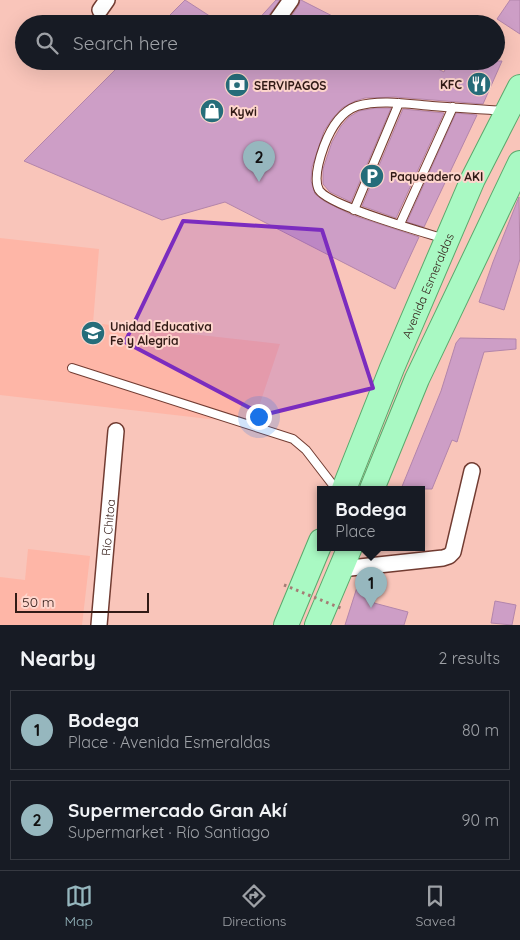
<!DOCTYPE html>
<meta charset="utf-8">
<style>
:root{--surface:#171b24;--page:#242831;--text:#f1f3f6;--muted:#9ea1a6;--line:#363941;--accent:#96b7be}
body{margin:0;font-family:Quicksand,sans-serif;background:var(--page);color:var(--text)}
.scale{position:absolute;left:15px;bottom:12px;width:134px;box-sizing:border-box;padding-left:5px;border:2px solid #321b16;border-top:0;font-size:14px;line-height:18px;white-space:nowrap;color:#321b16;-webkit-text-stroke:4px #fed6cd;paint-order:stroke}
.you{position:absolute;left:258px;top:416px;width:18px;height:18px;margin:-12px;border:4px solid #fff;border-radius:50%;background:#1a73e8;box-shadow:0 0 0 8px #1a73e833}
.badge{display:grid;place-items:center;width:32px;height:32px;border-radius:50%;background:var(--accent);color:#111;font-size:16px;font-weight:700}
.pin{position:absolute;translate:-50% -41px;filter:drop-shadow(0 1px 2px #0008)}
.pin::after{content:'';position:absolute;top:26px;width:18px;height:15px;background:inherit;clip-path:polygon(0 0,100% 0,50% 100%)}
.popup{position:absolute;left:317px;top:486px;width:108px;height:65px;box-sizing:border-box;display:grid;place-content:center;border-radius:0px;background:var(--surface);filter:drop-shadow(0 1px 4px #0005);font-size:16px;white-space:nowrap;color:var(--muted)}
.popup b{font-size:19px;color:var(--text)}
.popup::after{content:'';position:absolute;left:50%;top:100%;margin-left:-10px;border:10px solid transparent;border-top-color:var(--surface)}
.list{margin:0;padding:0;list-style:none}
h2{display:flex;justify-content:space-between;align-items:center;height:65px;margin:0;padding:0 20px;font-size:21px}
h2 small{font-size:16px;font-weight:400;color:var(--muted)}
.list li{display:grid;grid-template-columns:32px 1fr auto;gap:15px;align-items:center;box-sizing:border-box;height:80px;margin:0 10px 10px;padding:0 10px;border:1px solid var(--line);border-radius:0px}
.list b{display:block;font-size:19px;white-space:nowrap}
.list p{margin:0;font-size:16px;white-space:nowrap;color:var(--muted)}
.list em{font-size:16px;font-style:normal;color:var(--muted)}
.icon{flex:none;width:28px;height:28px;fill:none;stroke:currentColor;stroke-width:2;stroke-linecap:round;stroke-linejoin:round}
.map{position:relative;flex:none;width:520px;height:625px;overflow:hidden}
.search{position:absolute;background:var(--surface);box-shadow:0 5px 20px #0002;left:15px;right:15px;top:15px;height:55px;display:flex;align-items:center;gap:12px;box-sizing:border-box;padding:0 18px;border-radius:28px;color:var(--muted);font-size:19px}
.sheet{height:245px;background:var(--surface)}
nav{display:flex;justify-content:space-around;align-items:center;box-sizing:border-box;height:70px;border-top:1px solid var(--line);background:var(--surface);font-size:14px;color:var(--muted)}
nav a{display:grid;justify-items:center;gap:2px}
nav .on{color:var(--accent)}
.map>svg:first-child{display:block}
.built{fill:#feb6a7}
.building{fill:#cd9ec6;stroke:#b385ab}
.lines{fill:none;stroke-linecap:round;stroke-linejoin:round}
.service-casing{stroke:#723c32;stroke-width:10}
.minor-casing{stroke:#723c32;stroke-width:18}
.primary-casing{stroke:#5aa96c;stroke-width:26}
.service{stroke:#fff;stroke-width:8}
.minor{stroke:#fff;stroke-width:15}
.primary{stroke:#a9f9c3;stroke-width:24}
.path-bridge{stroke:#a47c74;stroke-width:3;stroke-dasharray:2.5 4;stroke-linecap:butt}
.marked{fill:#7b2cbf;fill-opacity:0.2;stroke:#7b2cbf;stroke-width:4;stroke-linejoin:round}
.labels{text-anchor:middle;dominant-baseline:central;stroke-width:4;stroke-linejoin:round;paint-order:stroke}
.poi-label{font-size:12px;font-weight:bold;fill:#321b16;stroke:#fed6cd;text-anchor:start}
.street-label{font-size:12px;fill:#321b16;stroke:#fed6cd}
</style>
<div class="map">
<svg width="520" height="625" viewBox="0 0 520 625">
<rect width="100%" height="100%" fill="#f9c5ba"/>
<path class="built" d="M0,238L99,249L93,323L280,344L253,424L0,395Z
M28,549L90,556L82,625H0V577L25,580Z"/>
<path class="building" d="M185,0L222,24H161Z
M276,0H280L266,19L265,24H254Z
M300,0H301L348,24H286L299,5Z
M510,0H520V34L497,19Z
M124,61H422L444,72L449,61H502L483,104L395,97L365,98L355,101L342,108L332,119L324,131L312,167L311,181L315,194L324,201L352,215L419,237L395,289L225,202L162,220L24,161Z
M391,108L351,202L330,192L323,184V169L332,142L341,126L349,117L359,111L376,108Z
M403,109L444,113L396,218L362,206Z
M456,113L477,115L424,227L407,222Z
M519,197L520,259L504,310L479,302L493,262Z
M460,338L516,339V349L484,352L457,442L452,440L432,489H401L441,391L456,343Z
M359,581L379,587L374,603L408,612L404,625H345Z
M495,601L516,605L512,625L491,623Z"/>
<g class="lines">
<g class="service-casing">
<path id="service" d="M354,210L399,103
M400,224L453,107
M445,239C423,232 329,206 319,190C313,179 320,157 324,146C330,130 340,112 357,106C380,99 409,104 432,106C456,108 480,109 504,111
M72,368L293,439L306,450L336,489"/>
</g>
<g class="minor-casing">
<g id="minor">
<path d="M100,10L107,0"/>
<path d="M274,24L291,0"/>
<path d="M341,569L443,558L449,556L453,552L472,471"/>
<path id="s1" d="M99,625L116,431"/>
</g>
</g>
<g class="primary-casing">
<g id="primary">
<path id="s2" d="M344,489L392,368L473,179L520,87"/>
<path d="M372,489L417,379L520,163"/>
<path d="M286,625L321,541"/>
<path d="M317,625L350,547"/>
</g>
</g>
<use href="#service" class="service"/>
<use href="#minor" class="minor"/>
<use href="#primary" class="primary"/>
<path class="path-bridge" d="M284,585L343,609"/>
</g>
<path class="marked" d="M183,221L322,230L373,388L263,415L125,342Z"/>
<defs>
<g id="restaurant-disc" transform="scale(1.25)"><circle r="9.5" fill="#266d7a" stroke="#fed6cd"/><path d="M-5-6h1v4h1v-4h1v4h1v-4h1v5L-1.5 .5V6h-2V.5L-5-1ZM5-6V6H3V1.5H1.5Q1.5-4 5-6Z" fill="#fff"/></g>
<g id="bank-disc" transform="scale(1.25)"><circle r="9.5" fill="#266d7a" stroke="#fed6cd"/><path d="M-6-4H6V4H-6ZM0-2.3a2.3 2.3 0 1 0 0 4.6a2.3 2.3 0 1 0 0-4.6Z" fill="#fff"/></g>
<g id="shop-disc" transform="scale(1.25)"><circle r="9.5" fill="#266d7a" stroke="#fed6cd"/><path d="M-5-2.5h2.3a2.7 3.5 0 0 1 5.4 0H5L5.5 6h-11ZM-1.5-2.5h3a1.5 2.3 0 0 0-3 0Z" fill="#fff"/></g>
<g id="parking-disc" transform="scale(1.25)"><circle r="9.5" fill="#266d7a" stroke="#fed6cd"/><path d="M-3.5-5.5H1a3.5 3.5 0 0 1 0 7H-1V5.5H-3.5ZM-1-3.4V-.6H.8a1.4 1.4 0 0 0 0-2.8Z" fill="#fff"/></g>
<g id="school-disc" transform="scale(1.25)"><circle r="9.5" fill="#266d7a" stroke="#fed6cd"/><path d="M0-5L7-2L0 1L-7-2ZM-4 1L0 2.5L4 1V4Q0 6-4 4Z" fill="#fff"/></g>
</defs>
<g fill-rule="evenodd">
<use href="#restaurant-disc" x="479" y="84"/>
<use href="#bank-disc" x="237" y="85"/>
<use href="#shop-disc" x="212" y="111"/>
<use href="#parking-disc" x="372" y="176"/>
<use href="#school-disc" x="93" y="333"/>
</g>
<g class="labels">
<g class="poi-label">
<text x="462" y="84" text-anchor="end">KFC</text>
<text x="254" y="85">SERVIPAGOS</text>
<text x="230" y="111">Kywi</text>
<text x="390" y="176">Paqueadero AKI</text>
<text x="110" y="326">Unidad Educativa<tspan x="110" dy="14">Fe y Alegria</tspan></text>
</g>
<g class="street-label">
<text stroke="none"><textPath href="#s2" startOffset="220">Avenida Esmeraldas</textPath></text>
<text stroke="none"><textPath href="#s1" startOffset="98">Río Chitoa</textPath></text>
</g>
</g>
</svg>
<div class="scale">50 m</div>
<div class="you"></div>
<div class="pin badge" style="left:371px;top:608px">1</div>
<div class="popup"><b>Bodega</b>Place</div>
<div class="pin badge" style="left:259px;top:182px">2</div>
<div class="search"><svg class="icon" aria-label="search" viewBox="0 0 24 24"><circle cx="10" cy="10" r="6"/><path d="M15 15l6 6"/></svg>Search here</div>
</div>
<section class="sheet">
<h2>Nearby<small>2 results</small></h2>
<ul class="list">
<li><span class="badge">1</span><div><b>Bodega</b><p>Place · Avenida Esmeraldas</p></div><em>80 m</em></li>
<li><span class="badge">2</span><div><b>Supermercado Gran Akí</b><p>Supermarket · Río Santiago</p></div><em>90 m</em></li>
</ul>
</section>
<nav>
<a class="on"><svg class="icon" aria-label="map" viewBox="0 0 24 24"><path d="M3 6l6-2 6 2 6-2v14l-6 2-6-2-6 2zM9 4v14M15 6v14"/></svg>Map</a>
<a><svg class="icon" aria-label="directions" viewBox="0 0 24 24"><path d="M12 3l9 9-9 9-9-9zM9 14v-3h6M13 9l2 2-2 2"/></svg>Directions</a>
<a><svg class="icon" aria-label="saved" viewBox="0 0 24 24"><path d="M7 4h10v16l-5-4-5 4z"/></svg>Saved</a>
</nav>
